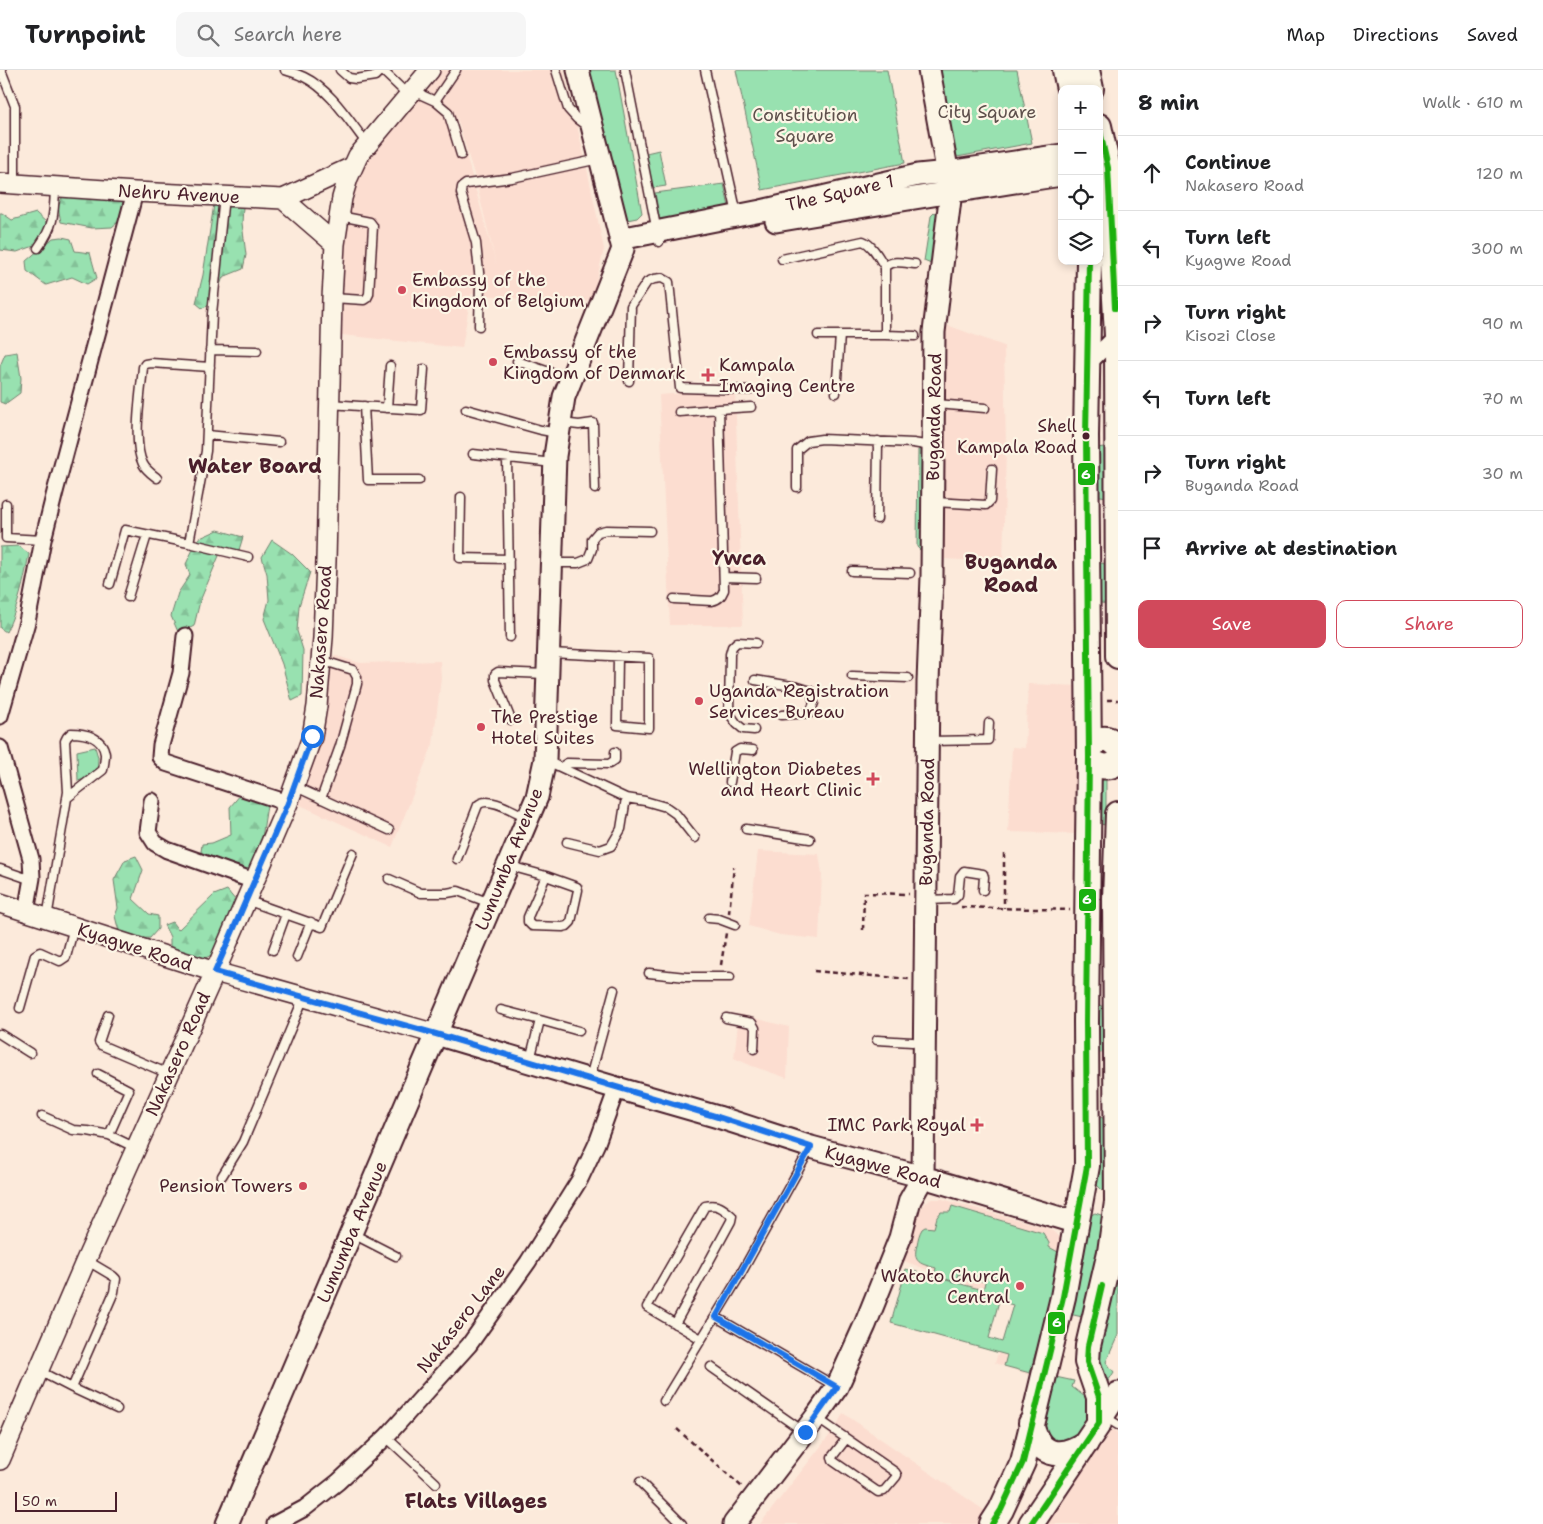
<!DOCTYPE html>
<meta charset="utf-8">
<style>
:root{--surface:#fff;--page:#f6f6f6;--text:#202124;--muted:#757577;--line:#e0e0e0;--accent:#d1495b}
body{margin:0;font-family:"Shantell Sans",sans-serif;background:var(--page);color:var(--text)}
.controls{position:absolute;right:15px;top:15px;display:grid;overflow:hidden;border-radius:10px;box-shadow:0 2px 8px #0003}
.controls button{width:45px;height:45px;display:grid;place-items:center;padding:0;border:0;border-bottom:1px solid var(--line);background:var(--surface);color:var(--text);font:25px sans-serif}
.scale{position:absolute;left:15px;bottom:12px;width:102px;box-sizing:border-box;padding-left:5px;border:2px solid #4a1f2b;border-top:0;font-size:14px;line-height:18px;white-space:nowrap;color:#4a1f2b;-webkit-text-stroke:4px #fcf5e5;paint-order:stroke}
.stop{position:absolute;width:15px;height:15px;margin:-11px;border:4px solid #1a73e8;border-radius:50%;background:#fff}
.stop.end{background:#1a73e8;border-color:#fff;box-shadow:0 1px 5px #0008}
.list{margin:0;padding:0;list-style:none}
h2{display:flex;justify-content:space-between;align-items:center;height:65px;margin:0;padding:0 20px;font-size:21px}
h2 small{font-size:16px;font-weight:400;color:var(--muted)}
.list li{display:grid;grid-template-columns:32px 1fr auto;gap:15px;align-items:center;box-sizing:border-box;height:75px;padding:0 20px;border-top:1px solid var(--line)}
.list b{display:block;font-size:19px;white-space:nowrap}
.list p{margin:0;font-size:16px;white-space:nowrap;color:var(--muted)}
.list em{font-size:16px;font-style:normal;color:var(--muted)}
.actions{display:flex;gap:10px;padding:15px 20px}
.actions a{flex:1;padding:11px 0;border:1px solid var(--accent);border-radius:10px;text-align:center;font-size:18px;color:var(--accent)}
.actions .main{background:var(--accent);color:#fff}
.icon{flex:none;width:28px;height:28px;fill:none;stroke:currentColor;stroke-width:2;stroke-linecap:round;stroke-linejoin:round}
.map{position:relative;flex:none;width:1118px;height:1454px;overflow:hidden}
header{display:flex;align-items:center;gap:30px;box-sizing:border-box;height:70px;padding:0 25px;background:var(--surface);border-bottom:1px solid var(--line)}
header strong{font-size:24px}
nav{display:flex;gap:28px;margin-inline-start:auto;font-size:18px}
.search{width:350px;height:45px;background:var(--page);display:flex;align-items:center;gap:12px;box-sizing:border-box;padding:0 18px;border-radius:10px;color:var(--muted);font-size:19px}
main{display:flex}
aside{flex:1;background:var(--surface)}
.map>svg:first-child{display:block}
.built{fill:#fcddd0;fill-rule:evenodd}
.green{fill:#98e1b0;stroke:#71806e;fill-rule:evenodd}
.forest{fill:url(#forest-firs);stroke:#71806e}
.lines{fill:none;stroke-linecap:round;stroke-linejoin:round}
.service-casing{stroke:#4a1f2b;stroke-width:11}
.minor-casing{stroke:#4a1f2b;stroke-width:19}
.tertiary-casing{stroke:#4a1f2b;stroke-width:22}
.secondary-casing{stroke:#4a1f2b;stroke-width:25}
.primary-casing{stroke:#4a1f2b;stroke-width:28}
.path{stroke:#4a1f2b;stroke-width:2.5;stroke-dasharray:5 4;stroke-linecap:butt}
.service{stroke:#fcf5e5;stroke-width:8}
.minor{stroke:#fcf5e5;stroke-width:15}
.tertiary{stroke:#fcf5e5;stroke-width:19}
.secondary{stroke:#fcf5e5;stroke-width:21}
.primary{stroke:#fcf5e5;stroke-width:24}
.bus-1-casing{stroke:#fcf5e5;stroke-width:10}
.bus-1{stroke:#1ab10f;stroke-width:6}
.route{stroke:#1a73e8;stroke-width:6}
.poi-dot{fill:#d1495b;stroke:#fcf5e5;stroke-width:2}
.bus-dot{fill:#4a1f2b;stroke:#fcf5e5;stroke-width:2}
.labels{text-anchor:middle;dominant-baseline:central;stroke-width:4.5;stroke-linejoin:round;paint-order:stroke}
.bus-label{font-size:17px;fill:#4a1f2b;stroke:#fcf5e5;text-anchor:end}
.park-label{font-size:18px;fill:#5e504c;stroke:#fcf5e5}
.street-label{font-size:18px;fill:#4a1f2b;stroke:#fcf5e5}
.poi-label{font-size:18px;fill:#4a1f2b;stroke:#fcf5e5;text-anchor:start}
.quarter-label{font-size:20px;font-weight:bold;fill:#4a1f2b;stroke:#fcf5e5}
.line-badge{stroke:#fcf5e5;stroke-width:2}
.badge-label{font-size:14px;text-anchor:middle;font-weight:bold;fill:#fff}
</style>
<header>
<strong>Turnpoint</strong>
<div class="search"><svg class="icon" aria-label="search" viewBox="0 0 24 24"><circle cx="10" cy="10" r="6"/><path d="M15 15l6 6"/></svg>Search here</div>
<nav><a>Map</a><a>Directions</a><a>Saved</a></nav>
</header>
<main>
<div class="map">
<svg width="1118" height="1454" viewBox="0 0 1118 1454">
<defs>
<pattern id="forest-firs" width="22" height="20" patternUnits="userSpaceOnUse" patternTransform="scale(1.25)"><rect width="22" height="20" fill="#98e1b0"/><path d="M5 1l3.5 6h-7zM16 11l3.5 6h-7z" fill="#84c198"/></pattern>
</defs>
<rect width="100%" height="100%" fill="#fceadb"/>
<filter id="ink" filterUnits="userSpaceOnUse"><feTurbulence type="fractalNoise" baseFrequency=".02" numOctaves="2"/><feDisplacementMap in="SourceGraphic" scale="10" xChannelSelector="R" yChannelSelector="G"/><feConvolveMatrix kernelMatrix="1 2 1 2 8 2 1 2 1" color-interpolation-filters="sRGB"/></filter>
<g filter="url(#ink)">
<path class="built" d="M437,0H564L584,85L604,179L592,229L566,236L505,227L471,224L462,278L342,265L345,165L353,119L365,88ZM457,48L474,104L496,193L456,49Z
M939,252L1004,276L1006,379L1003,492L943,489Z
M735,319L743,555H670L659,325Z
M333,585L360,593L440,591L441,608L433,674L392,777L298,734L326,640Z
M1028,614L1081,616L1078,764L1008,762L1012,677L1025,678Z
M758,781L819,784L822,804L819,869L780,865L749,856Z
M739,944L789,957L787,1008L752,996L734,988Z
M930,1129H942L1048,1158L1059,1166L1067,1182L1037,1308L995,1293L1013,1235L983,1221L899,1189L915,1142Z
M843,1343L991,1445L985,1454H760L836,1357Z
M1112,1359L1118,1363V1454H1047Z"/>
<path class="green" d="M587,0H616L642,143L637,148L622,151Z
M736,0H887L905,93L762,120Z
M938,0H1017L1032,73L957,87Z
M659,80L666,116L653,118L646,83Z
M724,114L729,137L660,151L655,123Z
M935,142L939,143L933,191L931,194L924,191L931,146Z
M1104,377L1108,382L1107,427L1094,425L1097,378Z
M922,378L927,380L922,482L917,477L918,380Z
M1095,492L1107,494L1108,534L1095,532Z
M95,677L98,687L97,705L78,711L77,681Z
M1095,699L1106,701V755L1094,753Z
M1100,935L1104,938L1105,975L1104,981L1101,983L1097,982L1096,936Z
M1101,1047L1106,1050L1108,1120L1103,1121L1095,1113V1049Z
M952,1136L1043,1163L1049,1173V1177L1058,1182L1062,1189L1041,1283L1036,1281L1030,1303L1004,1296L1007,1285L891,1253L906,1199L983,1220L985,1212L958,1204L956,1212L934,1206L936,1198C921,1194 912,1193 917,1175C918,1169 919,1164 922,1159L925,1157L934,1158L937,1147L941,1142H950ZM999,1231L1013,1235L1002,1272L989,1268Z
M1095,1143L1101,1145L1105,1151L1087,1248L1069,1244L1083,1184L1087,1149L1089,1146Z
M1118,1197V1265L1106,1292L1114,1302L1107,1313L1098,1295L1093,1277Z
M1051,1306L1074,1311L1072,1317L1097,1336L1073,1370L1051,1373L1040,1356Z"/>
<path class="forest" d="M90,125L123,126L128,144L112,157L92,158L61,152L58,137L62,127Z
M214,134L243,137L242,153L246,185L243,199L223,207L213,234L202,238L196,233L203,205Z
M0,143H2L12,150L36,143L47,153L37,175L17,182L0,180Z
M62,167L71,169L75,181L90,183L97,208L87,214L72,207L46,215L27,201L26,191L53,168Z
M17,282L21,308L20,323L5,334L0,332V296L5,284Z
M218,460L243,467L239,480L221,481L200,531L194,556L179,564L171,546L178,523L190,505L186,494L198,469Z
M272,470L292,484L310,502L299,536L297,561L303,580L302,626L292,631L282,594L264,549L269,530L267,504L262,487Z
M19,476L29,484C24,511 18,538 6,562L0,558V477Z
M254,715L267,735L262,768L250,798L239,816L223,808L201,782L202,774L212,773L231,765L230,737L241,724Z
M136,786L143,800L133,829L149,844L158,846V859L150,868L131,869L119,862L115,846L118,838L114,810L125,790Z
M227,820L236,831L214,884L203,889L170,877V867L164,855L172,852L178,860L214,825Z"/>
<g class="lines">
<g class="service-casing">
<path id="service" d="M1,0L15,36V115
M285,0C291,2 298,4 304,7C331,20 349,51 368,75
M340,0L349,8L356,9L375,6L381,0
M382,0L409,26
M556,0L568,39L577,49L588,57
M625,0L659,172
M705,0L737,144
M413,21L435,31L456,0
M435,31L448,42L461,85
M224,126L212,244L206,381L189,473L248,487
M38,178C54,156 54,145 55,118
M782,189L863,171C873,175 879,188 885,197
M332,228L364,230L367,228L369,224L373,156L370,152L340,146
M479,256L480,212L476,173L461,123L462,117L466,114L512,108L599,89
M818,265H885V197C892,189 905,193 915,194
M885,265L915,266
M210,280L257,281
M517,291L570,309
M629,311L631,236L647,212L654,209L662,208L669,212L680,318L750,320
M836,323L840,265
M329,334L421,340L424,299
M936,334L985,338
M364,336L368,410H419
M387,338L390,296
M466,339L541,360L557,363
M679,342L719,339
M562,353L579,355L593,353L595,419
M207,365L279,372
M473,384L553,393
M507,388L510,567
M157,408C152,404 146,400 143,394C132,373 141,322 143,297L145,294L151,293L210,297
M797,417V380L808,371L822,369L913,373L931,376
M461,427L460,488L509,489
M935,432L986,435L990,431L992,399
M6,434V468L43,470
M877,449L878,371
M554,493H578L588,489L592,479V469L598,462L606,460L650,461
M852,501L910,503
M724,507L756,508
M110,514L125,460L189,473
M128,527L147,465
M674,529L712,531C719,529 721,527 724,520L719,339L751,337
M550,583L649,588V658L617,655L618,586
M321,590L353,600L357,607V614L340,676L321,729
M852,606L908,608
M755,610L798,617L811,621L814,633L810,643L782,645
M511,650L495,610V604L498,602L546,604
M754,660L743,659L737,654L729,643L730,584L732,577L737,572L756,573
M930,671L988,670L989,653
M547,691L626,728L645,731L666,737L676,744L695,768
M561,697L567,693L609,694L615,690V682
M730,712L735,682L740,679L753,680
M294,716L389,760
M746,759L810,769
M567,772L600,780L611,776L621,759L626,728
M457,789L478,735C488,725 515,742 526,747
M510,796L546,806L577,817L578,820L571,852L567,856L563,857L532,856L528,852V847L546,806
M0,799L26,808
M389,809L421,823H447L458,821L490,833
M246,830L322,857L353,783
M928,830L954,829L958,825L960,806L964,801L983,804L984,807L983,820
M47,848L68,722L65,671L67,667L71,663C85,663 103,667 105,684C105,689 104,695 103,700L67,728
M709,848L719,849L735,855
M273,880L286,844
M297,887L311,852
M649,903L686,907H730
M20,938L35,885L40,882L60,891L66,887L74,857
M501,940L540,950L530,990
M108,945L99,972L101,975L169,1004
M726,948L747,952L752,953L755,958L754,979
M540,950L579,961
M0,964L30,983
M877,970L912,972
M98,1004L129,1020L109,1065
M590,1008L614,920
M42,1046L73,1060L88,1061L109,1065L136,1078
M222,1106L243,1072L304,927
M351,1163L396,1186
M716,1247L835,1316
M675,1254L731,1151L732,1146C723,1138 717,1133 705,1136L647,1237L701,1269
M711,1297L803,1361
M39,1301L72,1318L114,1222L116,1209L113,1206L86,1190
M72,1318L117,1339
M664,1331L738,1209L810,1079
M1105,1347L1118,1355
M818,1349L895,1402L897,1405L896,1407L884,1421L878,1422L833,1391L832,1387L846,1369
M386,1367L436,1413
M640,1412L682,1454"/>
</g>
<g class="minor-casing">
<path id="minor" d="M1089,293L1118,264
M185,566L181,603L161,675L160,687L166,693L288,733
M0,646L27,552L43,470L55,422L135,122
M0,678L31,789L32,808L26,842
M152,731L148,762L155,773L167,780L254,811
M275,1454L305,1438L338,1412L386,1367L469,1275L528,1192L580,1109L597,1073L617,1018"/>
</g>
<g class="tertiary-casing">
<path id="tertiary" d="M0,113L135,122L283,129L352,97
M283,129L335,174
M0,833L215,902L436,964
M0,1390L86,1190L215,902L288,733L312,667L317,636L323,568L326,491L332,228L335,174L342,128L348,108L358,86L430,0"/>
</g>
<g class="secondary-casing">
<path id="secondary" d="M776,151C871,135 966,119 1062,105
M620,169L761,141L918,105L948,102L1062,85
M436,964L617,1018L718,1047L811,1077L923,1107L1077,1153
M1099,1353L1118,1323
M227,1454L537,727L545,690L555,386L564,327L623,179L578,0
M734,1454L816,1347L837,1317L865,1255L900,1168L910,1130L923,1107L928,612L932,507L934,262L951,121L929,0"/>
</g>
<g class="primary-casing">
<path id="primary" d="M1065,0L1069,19
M1087,0L1091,19
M1099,56L1108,98L1117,266L1118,586
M1089,679C1099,668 1106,664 1118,676
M1089,687C1097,697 1108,700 1118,692
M1031,1353C1038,1386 1059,1391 1086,1373
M992,1454L1001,1440L1023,1392L1063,1227L1087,1096L1086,952L1089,687L1086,366L1089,191
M1031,1454L1099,1353V1327L1087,1292L1088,1276L1110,1182L1117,1132L1115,829L1118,744"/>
</g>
<path class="path" d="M1107,630H1118
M1004,783V838
M961,837L1070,840
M729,843L734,797
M863,860L864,823L909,824
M721,895L726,863
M814,901L909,909
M677,1359L742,1417"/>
<use href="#service" class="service"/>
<use href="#minor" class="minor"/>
<use href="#tertiary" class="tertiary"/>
<use href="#secondary" class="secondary"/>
<use href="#primary" class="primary"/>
<g class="bus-1-casing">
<path id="bus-1" d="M1099,57L1108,98L1115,238
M992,1454L1001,1440L1023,1392L1063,1227L1087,1096L1086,952L1089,687L1086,366L1089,191
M1031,1454L1099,1353V1327L1087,1292L1088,1276L1102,1216"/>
</g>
<use href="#bus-1" class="bus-1"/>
</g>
</g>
<g class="lines" filter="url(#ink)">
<path class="route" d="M312,666L288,733L215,902L436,964L718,1047L811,1077L716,1247L837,1317L805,1362"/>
</g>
<g class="poi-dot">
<circle cx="402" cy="220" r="5"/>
<circle cx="493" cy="292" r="5"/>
<path d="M705.5 297.5h5v5h5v5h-5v5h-5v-5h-5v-5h5z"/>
<circle cx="699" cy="631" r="5"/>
<circle cx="481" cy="657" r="5"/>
<path d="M870.5 701.5h5v5h5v5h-5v5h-5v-5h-5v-5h5z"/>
<path d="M974.5 1047.5h5v5h5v5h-5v5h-5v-5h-5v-5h5z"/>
<circle cx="303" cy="1116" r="5"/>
<circle cx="1020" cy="1216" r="5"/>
</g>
<circle class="bus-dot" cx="1086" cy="366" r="4.5"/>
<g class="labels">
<g class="bus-label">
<text x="1077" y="356">Shell<tspan x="1077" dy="21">Kampala Road</tspan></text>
</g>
<g class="park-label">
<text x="987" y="42">City Square</text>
<text x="805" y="45">Constitution<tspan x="805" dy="21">Square</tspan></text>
</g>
<g class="street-label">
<text transform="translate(840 123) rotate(-13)">The Square 1</text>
<text transform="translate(179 124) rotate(3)">Nehru Avenue</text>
<text transform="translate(934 347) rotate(-89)">Buganda Road</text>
<text transform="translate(321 562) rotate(-86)">Nakasero Road</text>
<text transform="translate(927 752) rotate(-89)">Buganda Road</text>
<text transform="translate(509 789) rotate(-68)">Lumumba Avenue</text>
<text transform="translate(135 877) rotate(18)">Kyagwe Road</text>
<text transform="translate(178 984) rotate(-66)">Nakasero Road</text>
<text transform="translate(883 1097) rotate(15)">Kyagwe Road</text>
<text transform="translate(352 1162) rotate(-67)">Lumumba Avenue</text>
<text transform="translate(461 1249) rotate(-52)">Nakasero Lane</text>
</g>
<g class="poi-label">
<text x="412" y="210">Embassy of the<tspan x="412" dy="21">Kingdom of Belgium</tspan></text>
<text x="503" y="282">Embassy of the<tspan x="503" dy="21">Kingdom of Denmark</tspan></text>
<text x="719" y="295">Kampala<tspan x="719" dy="21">Imaging Centre</tspan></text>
<text x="709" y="621">Uganda Registration<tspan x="709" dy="21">Services Bureau</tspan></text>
<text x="491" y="647">The Prestige<tspan x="491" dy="21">Hotel Suites</tspan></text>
<text x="862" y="699" text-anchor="end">Wellington Diabetes<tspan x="862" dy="21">and Heart Clinic</tspan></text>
<text x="966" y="1055" text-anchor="end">IMC Park Royal</text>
<text x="293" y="1116" text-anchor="end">Pension Towers</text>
<text x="1010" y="1206" text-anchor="end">Watoto Church<tspan x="1010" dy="21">Central</tspan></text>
</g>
<g class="quarter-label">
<text x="255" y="396">Water Board</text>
<text x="739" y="488">Ywca</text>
<text x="1011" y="492">Buganda<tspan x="1011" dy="23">Road</tspan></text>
<text x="476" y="1431">Flats Villages</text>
</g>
</g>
<g class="line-badge">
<rect x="1077" y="392" width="19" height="24" rx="5" fill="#1ab10f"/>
<rect x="1078" y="818" width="19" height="24" rx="5" fill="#1ab10f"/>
<rect x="1047" y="1241" width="19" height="24" rx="5" fill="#1ab10f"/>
</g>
<g class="badge-label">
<text x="1086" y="409">6</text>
<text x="1087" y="834">6</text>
<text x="1057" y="1257">6</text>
</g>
</svg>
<div class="controls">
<button>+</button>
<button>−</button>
<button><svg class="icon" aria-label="locate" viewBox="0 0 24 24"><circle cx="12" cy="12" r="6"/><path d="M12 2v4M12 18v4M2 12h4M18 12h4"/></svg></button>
<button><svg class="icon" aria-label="layers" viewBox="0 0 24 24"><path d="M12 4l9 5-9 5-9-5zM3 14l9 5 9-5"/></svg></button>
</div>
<div class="scale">50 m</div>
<div class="stop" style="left:312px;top:666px"></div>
<div class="stop end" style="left:805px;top:1362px"></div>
</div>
<aside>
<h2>8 min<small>Walk · 610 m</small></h2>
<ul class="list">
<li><svg class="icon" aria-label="ahead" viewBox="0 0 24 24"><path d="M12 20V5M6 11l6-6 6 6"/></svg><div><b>Continue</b><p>Nakasero Road</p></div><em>120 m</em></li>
<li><svg class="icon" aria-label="left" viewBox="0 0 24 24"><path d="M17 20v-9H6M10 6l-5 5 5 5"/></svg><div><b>Turn left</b><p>Kyagwe Road</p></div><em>300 m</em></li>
<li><svg class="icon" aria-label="right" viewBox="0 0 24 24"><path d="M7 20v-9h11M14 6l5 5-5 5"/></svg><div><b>Turn right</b><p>Kisozi Close</p></div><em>90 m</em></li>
<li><svg class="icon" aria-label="left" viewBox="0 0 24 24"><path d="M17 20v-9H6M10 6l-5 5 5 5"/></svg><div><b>Turn left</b></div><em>70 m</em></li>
<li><svg class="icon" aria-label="right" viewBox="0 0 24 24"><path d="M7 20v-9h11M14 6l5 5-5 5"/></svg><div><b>Turn right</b><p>Buganda Road</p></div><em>30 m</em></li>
<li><svg class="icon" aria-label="arrive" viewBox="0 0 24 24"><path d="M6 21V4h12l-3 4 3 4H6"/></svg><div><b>Arrive at destination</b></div></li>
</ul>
<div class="actions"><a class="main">Save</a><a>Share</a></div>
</aside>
</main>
